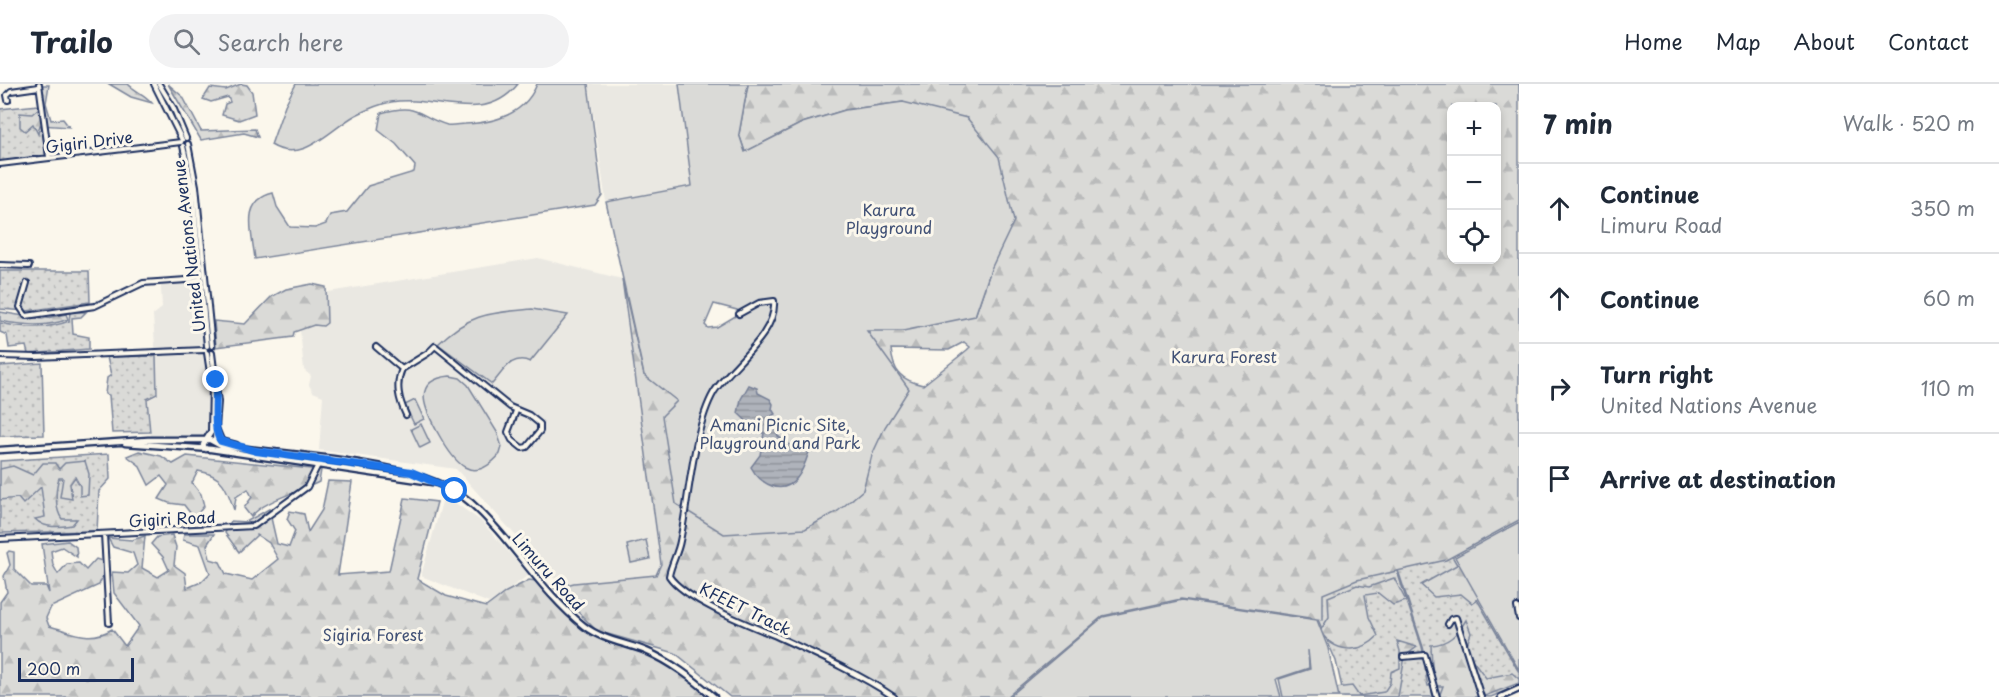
<!DOCTYPE html>
<meta charset="utf-8">
<style>
:root{--surface:#fff;--page:#f2f2f3;--text:#1f2937;--muted:#747a83;--line:#e0e1e3}
body{margin:0;font-family:"Playpen Sans",sans-serif;background:var(--page);color:var(--text)}
.controls{position:absolute;right:18px;top:18px;display:grid;overflow:hidden;border-radius:12px;box-shadow:0 3px 9px #0003}
.controls button{width:54px;height:54px;display:grid;place-items:center;padding:0;border:0;border-bottom:2px solid var(--line);background:var(--surface);color:var(--text);font:30px sans-serif}
.scale{position:absolute;left:18px;bottom:15px;width:116px;box-sizing:border-box;padding-left:6px;border:3px solid #1b2f5e;border-top:0;font-size:16px;line-height:21px;white-space:nowrap;color:#1b2f5e;-webkit-text-stroke:4px #fbf7ec;paint-order:stroke}
.stop{position:absolute;width:18px;height:18px;margin:-14px;border:4px solid #1a73e8;border-radius:50%;background:#fff}
.stop.end{background:#1a73e8;border-color:#fff;box-shadow:0 2px 6px #0008}
.list{margin:0;padding:0;list-style:none}
h2{display:flex;justify-content:space-between;align-items:center;height:78px;margin:0;padding:0 24px;font-size:26px}
h2 small{font-size:20px;font-weight:400;color:var(--muted)}
.list li{display:grid;grid-template-columns:39px 1fr auto;gap:18px;align-items:center;box-sizing:border-box;height:90px;padding:0 24px;border-top:2px solid var(--line)}
.list b{display:block;font-size:22px;white-space:nowrap}
.list p{margin:0;font-size:20px;white-space:nowrap;color:var(--muted)}
.list em{font-size:20px;font-style:normal;color:var(--muted)}
.icon{flex:none;width:33px;height:33px;fill:none;stroke:currentColor;stroke-width:2;stroke-linecap:round;stroke-linejoin:round}
.map{position:relative;flex:none;width:1519px;height:613px;overflow:hidden}
header{display:flex;align-items:center;gap:36px;box-sizing:border-box;height:84px;padding:0 30px;background:var(--surface);border-bottom:2px solid var(--line)}
header strong{font-size:28px}
nav{display:flex;gap:33px;margin-inline-start:auto;font-size:21px}
.search{width:420px;height:54px;background:var(--page);display:flex;align-items:center;gap:15px;box-sizing:border-box;padding:0 21px;border-radius:33px;color:var(--muted);font-size:22px}
main{display:flex}
aside{flex:1;background:var(--surface)}
.map>svg:first-child{display:block}
.built{fill:#eae8e2}
.grass{fill:url(#grass-dots);stroke:#7a849a;stroke-width:1.5}
.forest{fill:url(#forest-firs);stroke:#7a849a;stroke-width:1.5;fill-rule:evenodd}
.green{fill:#dadad7;stroke:#7a849a;stroke-width:1.5;fill-rule:evenodd}
.water{fill:url(#water-rules);stroke:#747e96;stroke-width:1.5}
.lines{fill:none;stroke-linecap:round;stroke-linejoin:round}
.minor-casing{stroke:#1b2f5e;stroke-width:8}
.major-casing{stroke:#1b2f5e;stroke-width:9}
.minor{stroke:#fbf7ec;stroke-width:4}
.major{stroke:#fbf7ec;stroke-width:4.5}
.route{stroke:#1a73e8;stroke-width:8}
.labels{text-anchor:middle;dominant-baseline:central;stroke-width:6;stroke-linejoin:round;paint-order:stroke}
.street-label{font-size:16px;fill:#1b2f5e;stroke:#fbf7ec}
.park-label{font-size:16px;fill:#415176;stroke:#fbf7ec}
</style>
<header>
<strong>Trailo</strong>
<div class="search"><svg class="icon" aria-label="search" viewBox="0 0 24 24"><circle cx="10" cy="10" r="6"/><path d="M15 15l6 6"/></svg>Search here</div>
<nav><a>Home</a><a>Map</a><a>About</a><a>Contact</a></nav>
</header>
<main>
<div class="map">
<svg width="1519" height="613" viewBox="0 0 1519 613">
<defs>
<pattern id="grass-dots" width="8" height="8" patternUnits="userSpaceOnUse" patternTransform="scale(1.5)"><rect width="8" height="8" fill="#dadad7"/><path d="M2 2h.1M6 6h.1" fill="none" stroke="#babbbb" stroke-width="1.8" stroke-linecap="round"/></pattern>
<pattern id="forest-firs" width="22" height="20" patternUnits="userSpaceOnUse" patternTransform="scale(1.5)"><rect width="22" height="20" fill="#dadad7"/><path d="M5 1l3.5 6h-7zM16 11l3.5 6h-7z" fill="#babbbb"/></pattern>
<pattern id="water-rules" width="6" height="5" patternUnits="userSpaceOnUse" patternTransform="scale(1.5)"><rect width="6" height="5" fill="#afb3bb"/><path d="M0 2.5h6" fill="none" stroke="#8e929b"/></pattern>
</defs>
<rect width="100%" height="100%" fill="#fbf7ec"/>
<filter id="ink" filterUnits="userSpaceOnUse"><feTurbulence type="fractalNoise" baseFrequency=".0167" numOctaves="2"/><feDisplacementMap in="SourceGraphic" scale="12" xChannelSelector="R" yChannelSelector="G"/><feConvolveMatrix kernelMatrix="1 2 1 2 8 2 1 2 1" color-interpolation-filters="sRGB"/></filter>
<g filter="url(#ink)">
<path class="built" d="M589,0H679L692,102L606,118Z
M538,174L622,195L661,480L656,491L561,502L456,385L319,366L323,312L313,308L309,301L311,292L304,286L300,245L310,211Z
M198,198L211,342L207,353L151,352L148,316L158,311L153,231L162,224L161,203L162,200Z
M444,411L481,437L529,491L489,519L421,492Z"/>
<path class="grass" d="M38,21L46,71L0,78V25Z
M0,187H89L90,218L27,227L0,225Z
M70,228H86L81,233L72,234L73,250L89,253V265L28,270L26,262L9,264L7,251L0,248V239C23,244 47,246 69,237Z
M156,272L157,310L147,315L150,348L112,349L109,311L105,310L107,294L111,291L107,273Z
M42,279L44,351L0,352V282Z
M109,370L110,395L99,407L97,447L0,449V377Z
M1452,472L1519,588V601L1491,613H1435L1423,563L1395,477Z
M1394,478L1422,563L1433,613H1344L1336,577L1309,515Z"/>
<path class="forest" d="M109,0H128C136,8 145,10 152,19L131,13Z
M168,0L183,13L201,47L255,45L258,53L244,49L201,56Z
M241,0L247,1L252,8L255,30L239,36L222,31L225,20L230,18L228,13L211,18L203,15L210,4L226,6Z
M748,0H1519V436L1446,476L1357,496L1323,510V536L1181,515L1103,532L1007,613H730L675,569L597,547L554,504L574,499L656,491L661,480L622,195L644,291L748,248L775,225L975,232L991,185L903,18L845,26L802,39L745,68L739,50ZM1452,22H1496V176H1452ZM964,258L970,263L967,266L923,301C901,296 893,288 891,265L949,266Z
M41,1H49L46,19L51,36L63,35L69,43L40,41L38,50L33,40L25,47L20,43V29L32,30L39,24Z
M312,200L326,203L327,239L323,242L314,241L294,248L293,253L216,263L214,237L245,240L271,213L286,205Z
M0,228L42,235L66,230L68,235C47,244 22,241 0,237Z
M139,367L161,372L173,380L187,372L321,386L319,398C299,408 262,417 251,433L244,424L252,413L248,405L236,413L234,426C227,404 223,391 198,387L192,399L201,410L204,422L194,434L184,421L169,419L159,415L168,401L161,392L149,401L139,381L127,372Z
M85,377L89,390L88,411L80,412V402L75,393L70,400L72,415L60,413L63,394H59C55,405 55,426 62,435H77L72,441C59,443 45,445 35,435L45,433L41,403L23,420L18,414L0,416V385L13,382L33,391L43,379H55L59,385L65,379Z
M328,397L352,398L338,491L389,487L405,414L437,418L417,495L446,512L486,523L506,508L529,496L544,498L593,549L666,577L714,613H0V518L7,508L4,492L10,481L7,469L9,467L14,468V485L31,502H46L49,509L42,460L68,457L76,463L77,473L62,463L51,467L53,481L58,490L67,480L79,479L86,486L96,475L108,479L99,501L51,523L46,534L49,542C73,548 90,559 112,545L125,562L139,542L114,509L112,488L128,489L137,481L133,469L113,463L108,454L132,456L145,452L142,484L158,493L169,486L163,473L151,460L157,453L172,451L176,463L174,481L185,489L187,504L201,498L210,489L200,461L183,456L184,450H214L207,461L210,475L220,478L226,490L252,496L278,475L269,459L257,451L239,468L225,449L231,437L246,438L269,425L277,460L289,463L295,447L287,435L290,427L304,430L308,448L322,426Z
M1519,446L1517,585L1484,511L1472,519L1461,510L1434,513L1421,501Z
M1394,494L1406,517L1393,521L1378,509L1365,511L1369,533L1378,552C1360,571 1334,569 1320,547L1329,533L1328,513L1357,501L1369,503Z
M1466,536L1471,549L1465,566L1486,594L1512,589L1519,595V599L1482,613H1439L1443,602H1428L1426,593L1432,583L1431,561C1448,560 1457,551 1466,536Z
M1397,557L1417,563L1405,572L1398,613H1327L1302,591L1303,585L1314,581L1335,604L1352,602L1359,612L1384,608L1390,599L1391,588L1400,584V567Z"/>
<path class="green" d="M296,0H518C484,43 434,10 391,18C380,20 366,26 356,31C330,45 303,81 271,61L285,21Z
M537,0H588L602,111L595,121L255,175C252,148 240,117 273,109L277,123L290,143L315,144L326,140L330,131L347,128L368,102L414,88L415,82L396,60L378,46L381,29C420,18 416,32 447,41C452,42 460,40 465,40C495,39 525,30 537,0Z
M679,0H748L739,50L745,68L802,39L845,26L903,18L967,34L999,73L1014,137L991,185L975,232L903,247H867L909,305L885,343L872,371L863,406L838,427L805,445L724,450L676,420L662,332L677,317L644,291L606,118L692,102ZM714,220L737,226L739,230L717,243L708,244L705,241Z
M532,225L568,231L530,278C512,269 503,288 492,300L438,260C470,229 490,229 532,225Z
M450,292L460,294L468,301L497,348L502,363L500,370C472,403 454,378 439,351C427,330 408,296 450,292Z
M415,316L424,335L414,340L405,321Z
M421,340L430,359L420,364L411,345Z
M1519,438V586L1455,473Z
M646,456L650,475L631,479L627,461Z
M1182,516L1317,536L1328,564L1339,613H1283L1279,595L1310,585L1308,566L1309,584L1276,595L1281,613H1009L1103,533Z"/>
<path class="water" d="M749,301L757,304L758,309L770,315L773,320L772,325L775,330L770,333L771,339L778,340L783,345L777,349L778,352L794,364L809,368C806,377 803,387 797,394C782,413 760,400 751,383L760,371L764,349L758,348L738,329L741,315Z"/>
<g class="lines">
<g class="minor-casing">
<path id="minor" d="M39,0L49,73
M154,0L182,56
M159,0L173,23L186,54
M8,16L7,11L11,7L39,3
M188,60L196,102L212,262
M183,62L192,102L207,262
M0,80L181,58
M0,181L29,182
M27,199L20,223L26,232L95,222L143,199L201,195
M739,230L759,219L774,217C777,251 730,282 714,308C693,344 689,415 680,457C678,469 671,480 669,492C685,516 749,541 776,552C813,569 860,590 894,613
M376,263L402,285
M207,269L212,302L211,348
M212,269L218,318L215,356
M0,272L36,273L205,266
M402,285L428,269L435,262L510,323L529,331L540,340V347L527,363L522,364L512,356L508,348L516,327
M402,285C395,301 399,316 406,331
M104,450L109,539
M0,455L254,442L307,403L318,381L324,375
M1517,523L1519,534
M1448,540L1451,535L1456,534L1481,613
M1403,573L1425,571L1437,613"/>
</g>
<g class="major-casing">
<path id="major" d="M215,343L221,357L236,361
M125,359L211,365L432,398
M206,365L203,361L211,348
M0,366L148,356H210L221,362C286,371 422,376 470,418C512,455 540,507 584,542C602,556 626,559 646,567C672,578 693,595 714,613
M1501,613L1519,605"/>
</g>
<use href="#minor" class="minor"/>
<use href="#major" class="major"/>
</g>
</g>
<g class="lines" filter="url(#ink)">
<path class="route" d="M216,296C217,311 212,347 221,357L256,367L411,388L455,407"/>
</g>
<g class="labels">
<g class="street-label">
<text transform="translate(89 57) rotate(-7)">Gigiri Drive</text>
<text transform="translate(188 162) rotate(-97)">United Nations Avenue</text>
<text transform="translate(172 434) rotate(-3)">Gigiri Road</text>
<text transform="translate(549 487) rotate(48)">Limuru Road</text>
<text transform="translate(746 524) rotate(26)">KFEET Track</text>
</g>
<g class="park-label">
<text x="889" y="125">Karura<tspan x="889" dy="18">Playground</tspan></text>
<text x="1224" y="272">Karura Forest</text>
<text x="780" y="340">Amani Picnic Site,<tspan x="780" dy="18">Playground and Park</tspan></text>
<text x="373" y="550">Sigiria Forest</text>
</g>
</g>
</svg>
<div class="controls">
<button>+</button>
<button>−</button>
<button><svg class="icon" aria-label="locate" viewBox="0 0 24 24"><circle cx="12" cy="12" r="6"/><path d="M12 2v4M12 18v4M2 12h4M18 12h4"/></svg></button>
</div>
<div class="scale">200 m</div>
<div class="stop" style="left:455px;top:407px"></div>
<div class="stop end" style="left:216px;top:296px"></div>
</div>
<aside>
<h2>7 min<small>Walk · 520 m</small></h2>
<ul class="list">
<li><svg class="icon" aria-label="ahead" viewBox="0 0 24 24"><path d="M12 20V5M6 11l6-6 6 6"/></svg><div><b>Continue</b><p>Limuru Road</p></div><em>350 m</em></li>
<li><svg class="icon" aria-label="ahead" viewBox="0 0 24 24"><path d="M12 20V5M6 11l6-6 6 6"/></svg><div><b>Continue</b></div><em>60 m</em></li>
<li><svg class="icon" aria-label="right" viewBox="0 0 24 24"><path d="M7 20v-9h11M14 6l5 5-5 5"/></svg><div><b>Turn right</b><p>United Nations Avenue</p></div><em>110 m</em></li>
<li><svg class="icon" aria-label="arrive" viewBox="0 0 24 24"><path d="M6 21V4h12l-3 4 3 4H6"/></svg><div><b>Arrive at destination</b></div></li>
</ul>
</aside>
</main>
